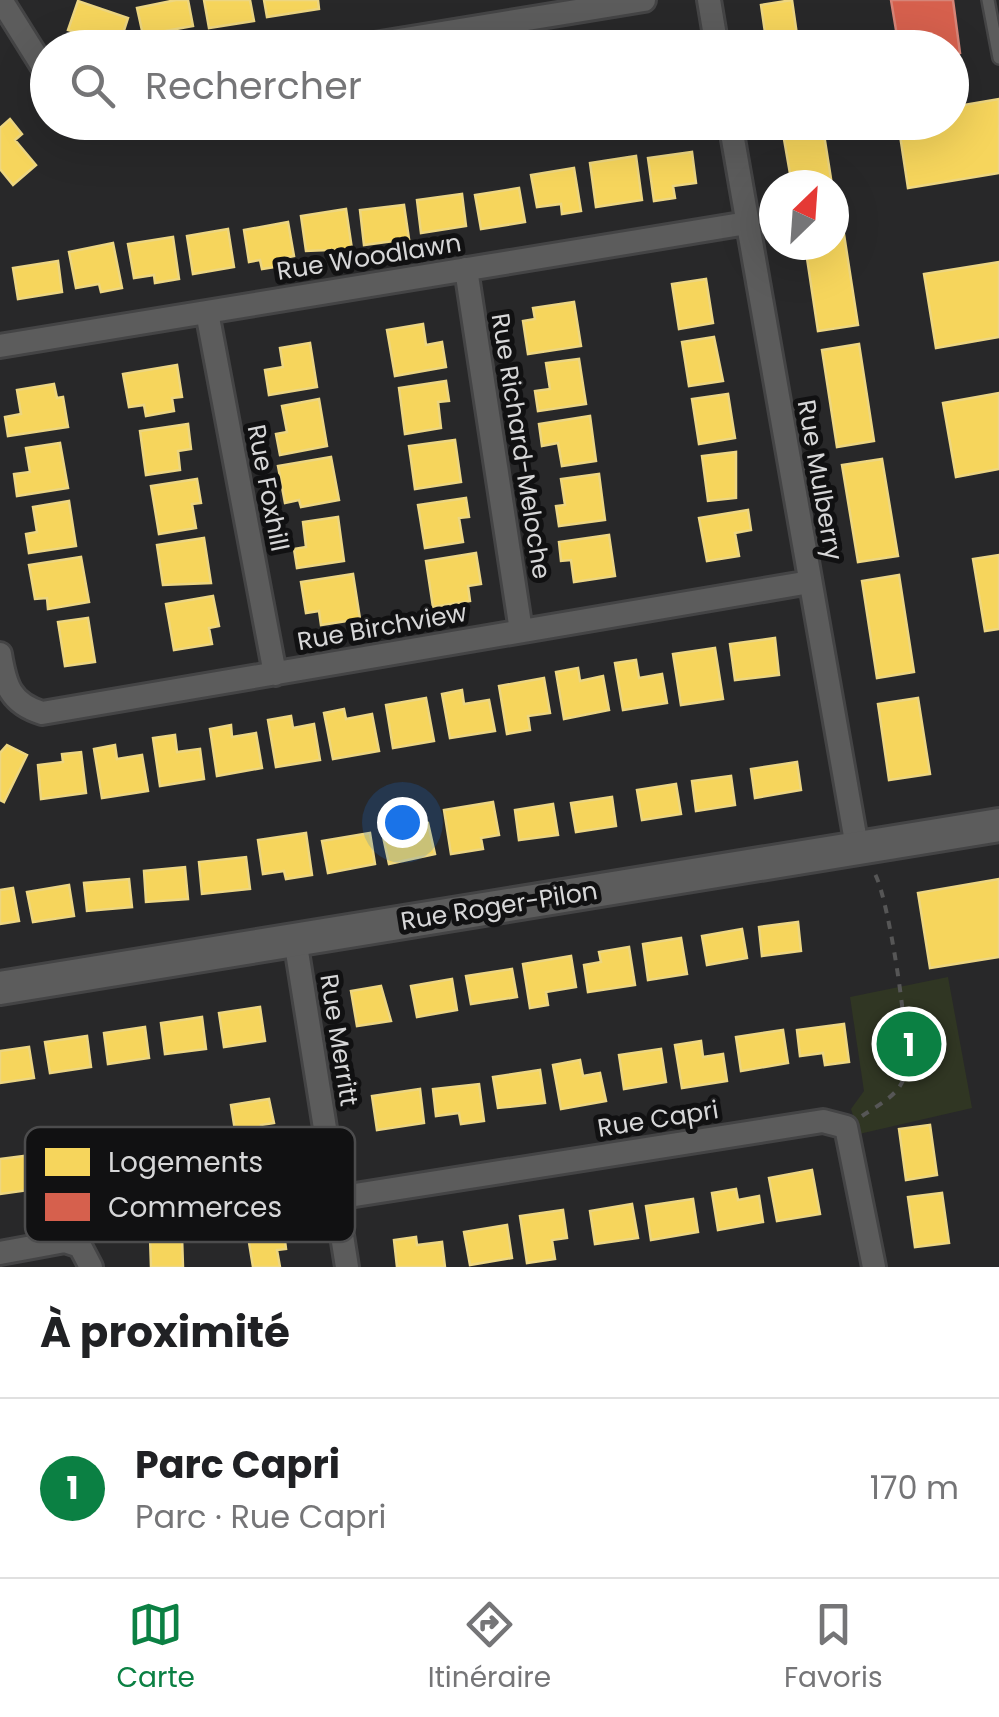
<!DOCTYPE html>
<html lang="fr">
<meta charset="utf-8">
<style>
:root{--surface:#fff;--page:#f2f2f2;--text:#202124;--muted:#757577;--line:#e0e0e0;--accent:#0b8043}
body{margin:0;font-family:Poppins,sans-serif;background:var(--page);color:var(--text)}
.compass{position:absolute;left:759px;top:170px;width:90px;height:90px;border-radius:50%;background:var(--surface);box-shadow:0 10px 40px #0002;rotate:25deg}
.you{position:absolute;left:402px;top:822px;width:35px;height:35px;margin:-25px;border:8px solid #fff;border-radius:50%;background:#1a73e8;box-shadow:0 0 0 15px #1a73e833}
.badge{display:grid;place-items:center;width:65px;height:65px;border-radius:50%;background:var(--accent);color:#fff;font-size:32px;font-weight:700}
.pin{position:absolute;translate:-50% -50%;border:5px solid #fff;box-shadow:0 2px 10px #0006}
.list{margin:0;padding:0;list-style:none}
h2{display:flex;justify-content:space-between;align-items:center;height:130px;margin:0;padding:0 40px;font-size:42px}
h2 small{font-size:32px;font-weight:400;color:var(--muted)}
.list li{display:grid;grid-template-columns:65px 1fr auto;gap:30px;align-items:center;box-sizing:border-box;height:180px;padding:0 40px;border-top:2px solid var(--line)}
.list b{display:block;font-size:38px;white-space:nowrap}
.list p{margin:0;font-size:32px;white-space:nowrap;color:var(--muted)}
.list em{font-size:32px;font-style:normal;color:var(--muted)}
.icon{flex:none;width:55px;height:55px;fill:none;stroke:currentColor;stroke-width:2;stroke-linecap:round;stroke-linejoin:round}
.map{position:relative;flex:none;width:999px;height:1267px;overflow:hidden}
.search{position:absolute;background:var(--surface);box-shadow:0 10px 40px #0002;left:30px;right:30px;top:30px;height:110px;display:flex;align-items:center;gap:25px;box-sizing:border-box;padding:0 35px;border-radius:55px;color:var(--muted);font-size:38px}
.sheet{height:310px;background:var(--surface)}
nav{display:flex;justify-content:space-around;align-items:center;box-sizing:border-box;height:140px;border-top:2px solid var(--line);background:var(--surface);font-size:28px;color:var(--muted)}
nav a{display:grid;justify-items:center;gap:5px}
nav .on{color:var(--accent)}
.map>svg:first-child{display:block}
.green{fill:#303623}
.homes{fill:#f6d55c;stroke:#edd681;stroke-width:2.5}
.shops{fill:#d6604d;stroke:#d68477;stroke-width:2.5}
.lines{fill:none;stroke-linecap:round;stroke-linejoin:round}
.lane-casing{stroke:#444445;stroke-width:16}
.street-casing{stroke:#444445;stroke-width:28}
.secondary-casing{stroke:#444445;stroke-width:38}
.path{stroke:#565656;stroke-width:4;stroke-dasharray:8 8;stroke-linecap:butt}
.lane{stroke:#5c5c5c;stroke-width:11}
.street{stroke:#5c5c5c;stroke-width:22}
.secondary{stroke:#5c5c5c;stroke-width:32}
.labels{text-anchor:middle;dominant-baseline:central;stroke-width:10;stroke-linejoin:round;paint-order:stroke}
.street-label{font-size:25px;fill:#d7d7d8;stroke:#111112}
.key{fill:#111112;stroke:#4c4c4d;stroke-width:2.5}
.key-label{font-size:28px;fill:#d7d7d8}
</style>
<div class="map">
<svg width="999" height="1267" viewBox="0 0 999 1267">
<rect width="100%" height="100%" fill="#282829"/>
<path class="green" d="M948,977L972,1108L859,1134L851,1109L864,1091L850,997Z"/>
<path class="homes" d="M176,0H188L193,26L143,35L137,8Z
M204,0H250L254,21L209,28Z
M264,0H318L319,9L267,17Z
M792,0L798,42L767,46L761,5Z
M78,1L128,18L119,46L68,30Z
M999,99V173L908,188L898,122H952V107Z
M10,119L22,134L15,140L36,165L13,185L0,169V128Z
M781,122H822L832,185H792Z
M692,152L696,183L673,186L675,198L654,201L648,158Z
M636,156L642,200L596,207L590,163Z
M574,168L581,211L562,214L561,204L537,207L531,175Z
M519,188L525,222L481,229L475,195Z
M462,194L466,226L421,233L417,200Z
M404,205L409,239L364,245L360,210Z
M346,209L352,249L306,251L301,216Z
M288,222L294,256L274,260L275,267L262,269L260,260L249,262L244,230Z
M843,228L858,325L818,331L805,245H834V229Z
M228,229L234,267L193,274L187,236Z
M173,237L179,279L155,283L154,275L134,278L128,244Z
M113,243L122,288L101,292L99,284L76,288L69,252Z
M58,261L62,292L18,299L13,268Z
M999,262V337L936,348L924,274Z
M706,279L713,323L679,329L672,284Z
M574,302L581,346L528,354L523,321L535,319L533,308Z
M423,324L426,345L442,342L446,367L395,376L387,330Z
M714,337L723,381L689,386L682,342Z
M310,343L317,387L269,395L265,370L283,367L280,348Z
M859,344L874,441L837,447L822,350Z
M579,359L586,404L538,411L535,391L550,389L546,363Z
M177,365L182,397L172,398L174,411L146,416L144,405L129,407L123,374Z
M446,381L449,401L438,402L441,428L405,434L399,388Z
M54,384L57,398L63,397L68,427L8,436L5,417L21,414L17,390Z
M999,393V469L956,477L943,403Z
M728,394L735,438L699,444L692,399Z
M319,399L327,446L280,455L276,434L287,432L282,406Z
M590,416L596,461L562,466L558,443L542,446L539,424Z
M188,424L191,449L178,451L180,470L146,475L140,431Z
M455,440L461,482L415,489L409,446Z
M60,443L68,488L17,496L14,474L30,472L26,448Z
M736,452V498L708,501L702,456Z
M331,457L339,500L301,507L299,500L285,503L278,466Z
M882,459L898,556L858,562L842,465Z
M599,474L605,520L559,526L556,506L565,505L561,479Z
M197,479L201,503L192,504L196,528L159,534L151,486Z
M466,498L469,517L459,518L463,542L425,548L418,505Z
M69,501L76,546L29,553L26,534L37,532L33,507Z
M748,510L751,530L735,533L739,556L707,561L699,518Z
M338,517L344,561L297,568L294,549L306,547L303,522Z
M609,535L615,576L574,582L571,560L561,561L559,542Z
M204,538L211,583L163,585L157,545Z
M476,553L481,584L468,586L470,601L433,607L426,561Z
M999,555V629L985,631L973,559Z
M81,557L89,602L48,609L47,598L35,599L29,565Z
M353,574L360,619L321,625L319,611L306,613L301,582Z
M899,575L914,672L877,678L862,581Z
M213,596L219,626L209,628L212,644L174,650L166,604Z
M88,618L95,662L65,666L58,622Z
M775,638L779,675L735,680L730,644Z
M715,648L723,699L681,705L673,654Z
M636,660L639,678L662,674L667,703L623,710L615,663Z
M578,668L580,681L603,676L609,710L564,719L556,672Z
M544,678L550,713L528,716L530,730L507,734L499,686Z
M462,690L464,704L489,700L495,731L450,738L442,694Z
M426,698L434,741L393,748L386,705Z
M918,698L930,774L889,780L878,704Z
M344,709L346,719L372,714L379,751L333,759L324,713Z
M291,716L293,728L314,724L320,760L276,767L268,720Z
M231,725L232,737L256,733L262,768L217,776L210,729Z
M175,735L177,752L200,749L204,779L160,786L153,738Z
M7,745L27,755L4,802L0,800V753Z
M115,745L117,759L142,755L148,791L102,798L94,749Z
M81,752L86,793L41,799L38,765L63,762L62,754Z
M797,762L801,790L755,798L751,769Z
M731,776L735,805L696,811L692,781Z
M676,784L681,814L642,820L637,790Z
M612,797L616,826L576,832L571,803Z
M493,802L499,835L481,838L483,849L451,854L444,810Z
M553,804L558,835L519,840L515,810Z
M428,823L435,854L389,864L382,832Z
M306,833L312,875L286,879L284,871L263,874L258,840Z
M370,833L375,864L328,873L322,841Z
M246,857L250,889L202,894L199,862Z
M185,867L188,899L146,902L144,871Z
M129,879L132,907L87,911L84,883Z
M999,879V957L930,968L918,893Z
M69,885L74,916L33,922L27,892Z
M13,888L19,921L0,924V890Z
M798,922L801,951L762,956L759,927Z
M742,929L747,958L707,965L702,936Z
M681,938L687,974L648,980L643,944Z
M629,947L635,985L588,992L584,965L601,962L599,952Z
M571,956L576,987L546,992L548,1005L530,1008L523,964Z
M512,969L517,997L471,1004L466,976Z
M452,979L457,1010L417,1017L411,986Z
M381,986L391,1021L357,1026L351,991Z
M260,1007L265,1041L224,1047L219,1013Z
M202,1017L206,1049L165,1054L161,1023Z
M844,1024L849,1062L825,1065L823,1053L800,1056L797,1030Z
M145,1027L149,1058L108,1064L104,1033Z
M783,1030L788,1063L741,1071L736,1037Z
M87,1036L91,1067L50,1073L45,1042Z
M701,1041L703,1057L723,1054L727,1081L682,1088L675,1045Z
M29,1047L34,1078L0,1083V1051Z
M661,1049L666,1082L624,1089L619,1055Z
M580,1060L583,1076L600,1073L606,1101L561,1109L553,1065Z
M540,1070L545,1103L498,1108L493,1077Z
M479,1084L484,1121L461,1124L459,1113L436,1116L433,1089Z
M420,1089L424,1123L377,1130L372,1096Z
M269,1099L274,1123L261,1125L264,1146L238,1150L231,1105Z
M930,1125L937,1175L906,1180L899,1129Z
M32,1155L36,1189L0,1194V1159Z
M812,1170L820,1214L777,1221L769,1178Z
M736,1189L738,1200L759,1196L763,1222L718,1230L712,1193Z
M942,1193L949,1243L915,1247L908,1197Z
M693,1199L698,1232L651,1240L646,1206Z
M632,1204L638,1238L595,1244L590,1211Z
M563,1210L567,1238L552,1240L555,1259L527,1263L520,1216Z
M283,1225L286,1249L277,1250L280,1267H253L247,1230Z
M507,1225L512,1258L470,1265L464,1232Z
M182,1236L183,1267H151L150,1237Z
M416,1237L417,1245L442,1242L445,1267H397L394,1240Z"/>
<path class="shops" d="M891,0H953L960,53L952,55V48H899Z"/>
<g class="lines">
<g class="lane-casing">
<path id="lane" d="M988,0L999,58"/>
</g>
<g class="street-casing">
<path id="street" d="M1,0L48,75
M709,0L717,48
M350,48L644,0
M730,122L857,847
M466,269L521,631
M207,312L275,674
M0,346L747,223
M0,654C5,685 10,703 42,713L810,582
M295,939L347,1267
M336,1198L823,1121L846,1127L874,1267
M0,1253L65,1241L80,1246L91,1267"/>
</g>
<g class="secondary-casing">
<path id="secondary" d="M0,988L999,825"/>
</g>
<path class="path" d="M862,1116C878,1105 902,1094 905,1073C911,1043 889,900 875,874"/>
<use href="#lane" class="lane"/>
<use href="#street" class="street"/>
<use href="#secondary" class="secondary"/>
</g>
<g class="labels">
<g class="street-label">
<text transform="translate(369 257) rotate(-9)">Rue Woodlawn</text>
<text transform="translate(521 446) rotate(81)">Rue Richard-Meloche</text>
<text transform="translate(820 480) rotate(80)">Rue Mulberry</text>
<text transform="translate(268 488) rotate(79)">Rue Foxhill</text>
<text transform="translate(382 627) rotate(-10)">Rue Birchview</text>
<text transform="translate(499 906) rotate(-9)">Rue Roger-Pilon</text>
<text transform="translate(339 1040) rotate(81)">Rue Merritt</text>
<text transform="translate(658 1119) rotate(-9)">Rue Capri</text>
</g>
</g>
<rect x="25" y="1127" width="330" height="115" rx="15" class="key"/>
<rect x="45" y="1148" width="45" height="28" fill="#f6d55c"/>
<rect x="45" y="1193" width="45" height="28" fill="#d6604d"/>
<g class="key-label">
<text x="108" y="1172">Logements</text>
<text x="108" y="1217">Commerces</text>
</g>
</svg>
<svg class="compass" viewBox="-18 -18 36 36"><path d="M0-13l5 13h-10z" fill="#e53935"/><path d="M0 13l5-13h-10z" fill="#757577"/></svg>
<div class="you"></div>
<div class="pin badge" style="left:909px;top:1044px">1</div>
<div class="search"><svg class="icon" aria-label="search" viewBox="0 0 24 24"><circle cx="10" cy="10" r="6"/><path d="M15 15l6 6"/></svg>Rechercher</div>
</div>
<section class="sheet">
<h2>À proximité<small></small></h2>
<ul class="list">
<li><span class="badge">1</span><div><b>Parc Capri</b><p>Parc · Rue Capri</p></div><em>170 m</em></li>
</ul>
</section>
<nav>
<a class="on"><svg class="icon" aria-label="map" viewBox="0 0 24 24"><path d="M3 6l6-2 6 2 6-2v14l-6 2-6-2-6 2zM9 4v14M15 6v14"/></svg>Carte</a>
<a><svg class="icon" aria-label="directions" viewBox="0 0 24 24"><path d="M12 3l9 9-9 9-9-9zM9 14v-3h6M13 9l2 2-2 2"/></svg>Itinéraire</a>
<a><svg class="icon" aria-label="saved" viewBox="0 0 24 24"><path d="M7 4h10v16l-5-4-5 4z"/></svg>Favoris</a>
</nav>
